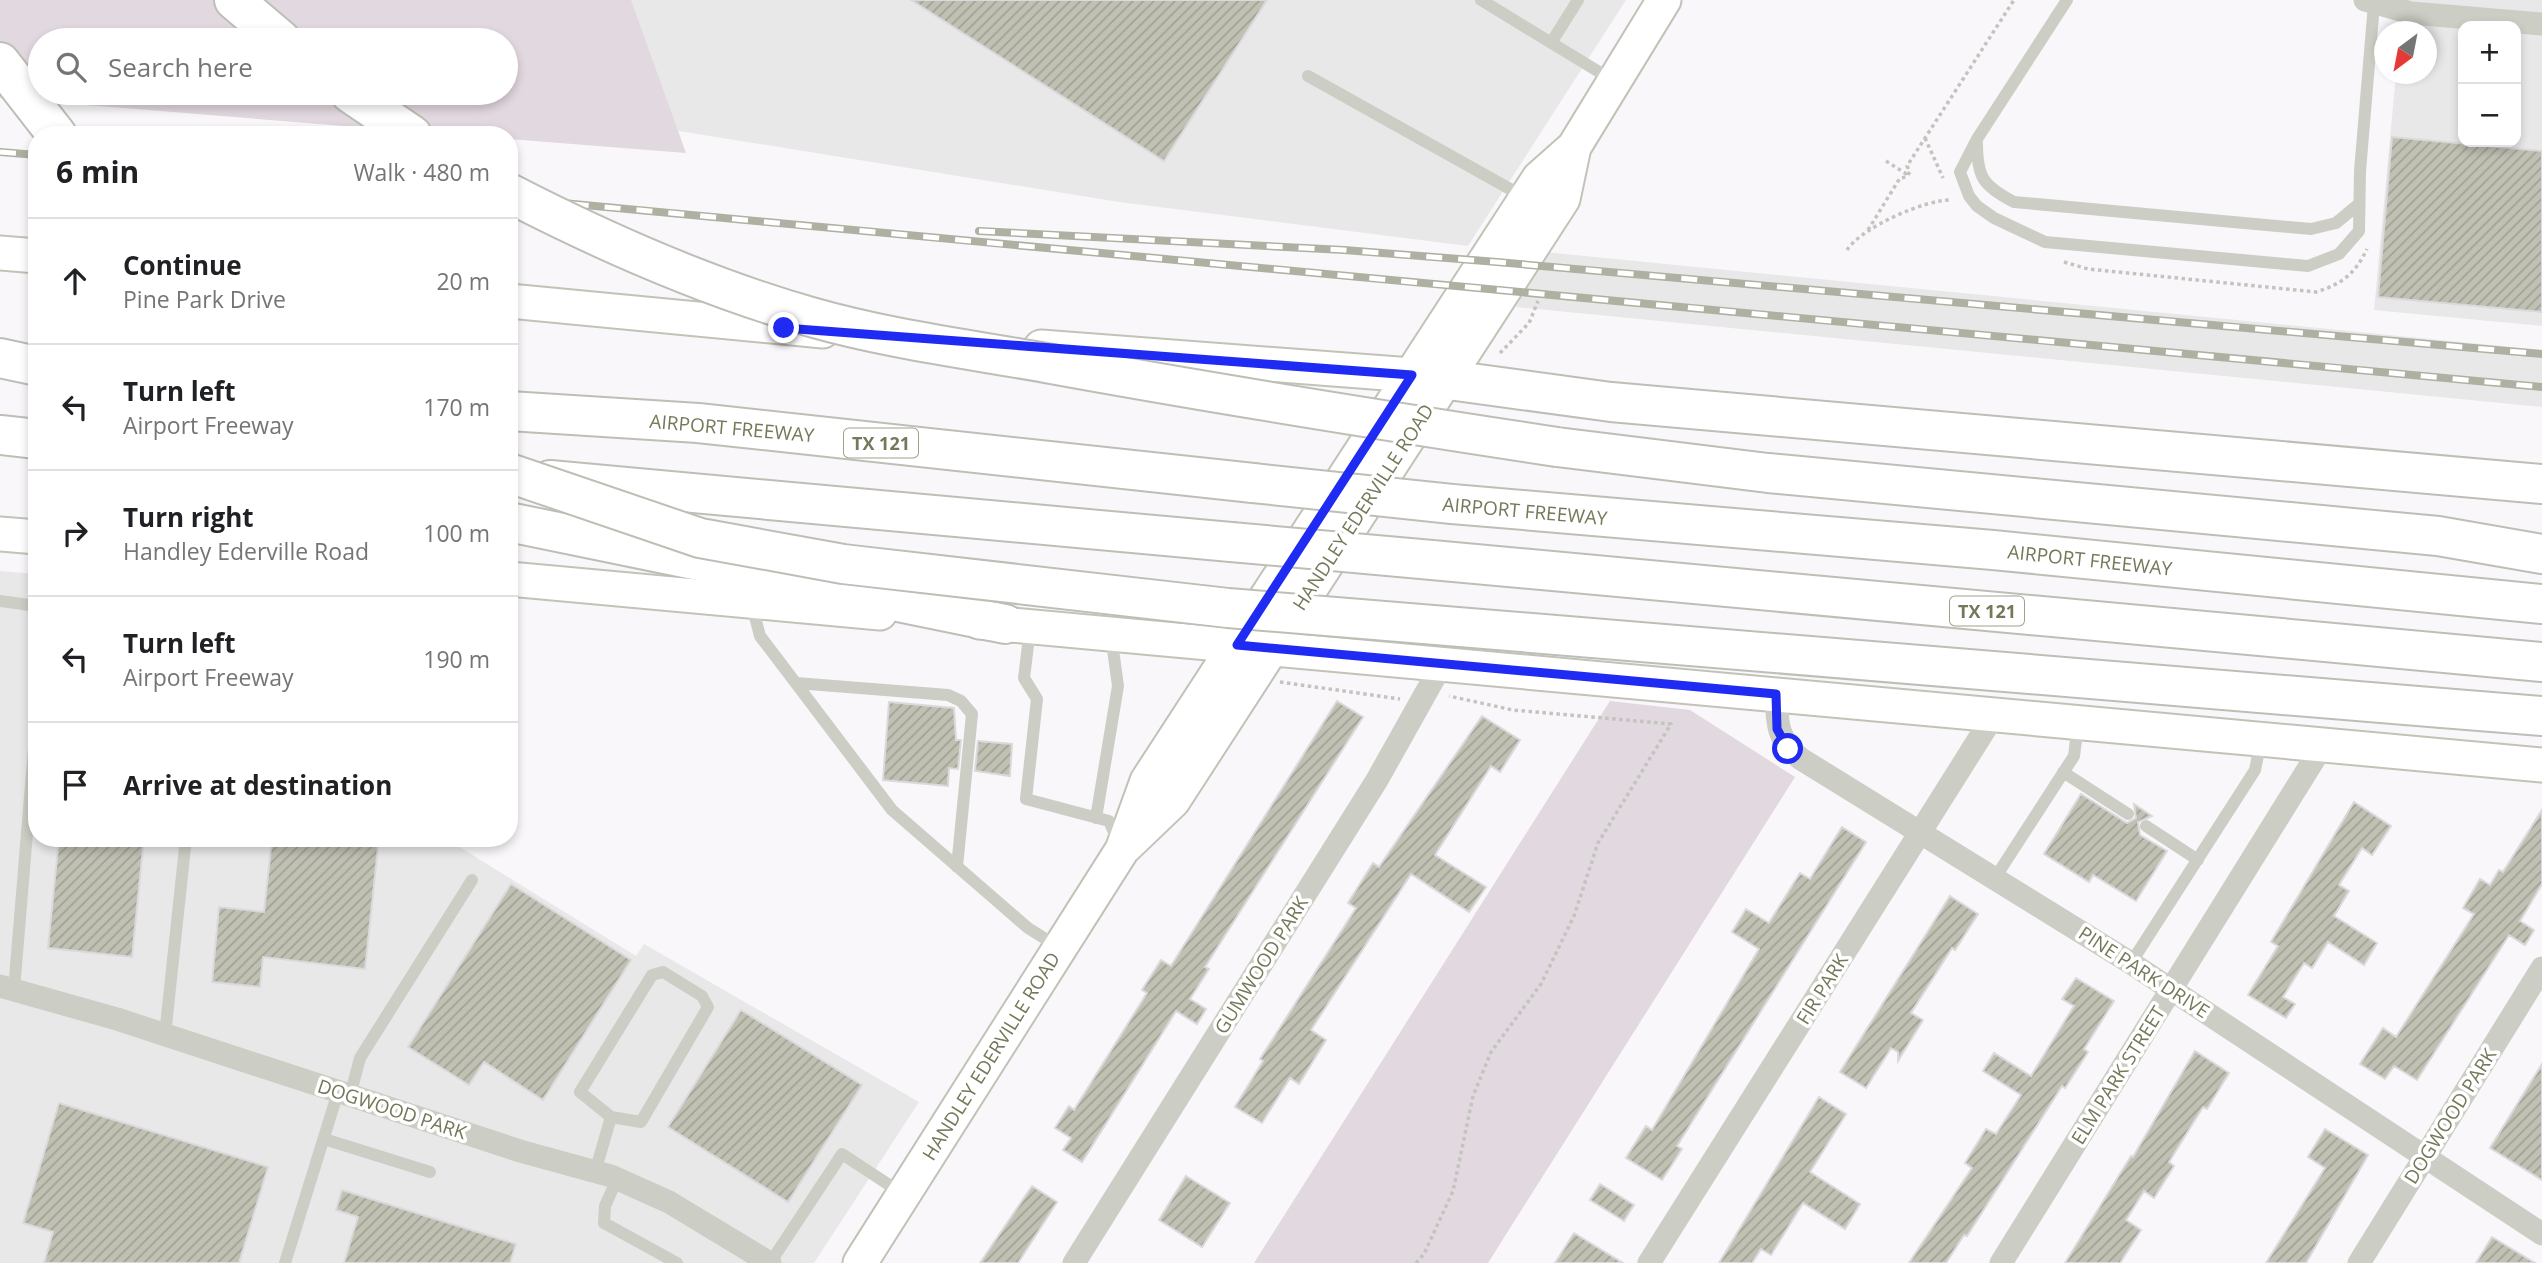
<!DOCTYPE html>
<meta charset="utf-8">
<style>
:root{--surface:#fff;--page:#f6f6f6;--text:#202124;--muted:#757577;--line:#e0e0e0}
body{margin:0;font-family:"Open Sans",sans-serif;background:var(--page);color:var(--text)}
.controls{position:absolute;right:21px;top:21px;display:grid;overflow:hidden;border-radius:14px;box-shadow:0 4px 10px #0003}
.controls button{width:63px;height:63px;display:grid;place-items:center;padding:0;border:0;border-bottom:2px solid var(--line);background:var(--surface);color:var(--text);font:35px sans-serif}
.compass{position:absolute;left:2374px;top:21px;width:63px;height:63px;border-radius:50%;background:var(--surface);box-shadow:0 4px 10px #0003;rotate:212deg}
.stop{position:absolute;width:21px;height:21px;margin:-16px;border:5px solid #1f2bf2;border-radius:50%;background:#fff}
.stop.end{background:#1f2bf2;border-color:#fff;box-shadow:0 2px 7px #0008}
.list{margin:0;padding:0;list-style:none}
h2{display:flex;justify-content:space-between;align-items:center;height:91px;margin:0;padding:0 28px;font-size:30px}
h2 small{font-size:23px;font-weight:400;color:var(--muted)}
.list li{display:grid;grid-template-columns:46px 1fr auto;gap:21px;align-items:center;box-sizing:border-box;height:126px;padding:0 28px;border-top:2px solid var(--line)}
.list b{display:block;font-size:26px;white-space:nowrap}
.list p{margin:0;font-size:23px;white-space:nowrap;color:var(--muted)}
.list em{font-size:23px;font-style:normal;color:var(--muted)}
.icon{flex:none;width:38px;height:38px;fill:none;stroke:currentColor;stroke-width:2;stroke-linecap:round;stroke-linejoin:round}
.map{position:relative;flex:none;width:2542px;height:1263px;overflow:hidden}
.search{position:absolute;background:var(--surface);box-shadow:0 4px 10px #0003;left:28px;top:28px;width:490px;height:77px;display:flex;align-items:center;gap:18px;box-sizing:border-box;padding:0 24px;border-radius:38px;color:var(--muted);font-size:26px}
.panel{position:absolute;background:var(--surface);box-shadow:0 4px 10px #0003;left:28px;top:126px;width:490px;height:721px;border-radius:28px}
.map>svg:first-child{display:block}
.built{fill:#e9e8e8;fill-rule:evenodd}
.green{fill:#e2d8df;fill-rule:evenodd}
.building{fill:url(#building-hatch);stroke:#dbd9dc;stroke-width:2}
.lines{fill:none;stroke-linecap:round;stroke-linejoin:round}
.secondary-casing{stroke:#c1c3b7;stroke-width:37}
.motorway-casing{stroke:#bdbfb6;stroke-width:42}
.path{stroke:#c2c4bd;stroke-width:3.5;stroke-dasharray:3.5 3.5;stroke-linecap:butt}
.service{stroke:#cccec5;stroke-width:12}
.minor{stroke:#cccec5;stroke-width:23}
.secondary{stroke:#fff;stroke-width:33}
.motorway{stroke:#fff;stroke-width:38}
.rail-casing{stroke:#aeb1a1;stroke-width:8}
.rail{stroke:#fff;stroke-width:5;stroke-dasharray:16;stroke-linecap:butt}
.motorway-bridge-casing{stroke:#bdbfb6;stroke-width:42;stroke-linecap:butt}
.motorway-bridge{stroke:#fff;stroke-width:38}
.route{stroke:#1f2bf2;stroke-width:9}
.labels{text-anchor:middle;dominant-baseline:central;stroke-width:7;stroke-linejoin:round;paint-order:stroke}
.shield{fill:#fff;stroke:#9ea18b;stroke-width:2}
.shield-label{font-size:18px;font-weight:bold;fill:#747959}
.street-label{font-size:19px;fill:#747959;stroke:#fff}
</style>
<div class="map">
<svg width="2542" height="1263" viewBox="0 0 2542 1263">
<defs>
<pattern id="building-hatch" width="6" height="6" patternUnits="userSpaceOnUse" patternTransform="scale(1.75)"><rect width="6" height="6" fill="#c0c1b3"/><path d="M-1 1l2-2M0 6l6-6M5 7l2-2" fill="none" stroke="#a1a295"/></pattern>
</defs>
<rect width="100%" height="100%" fill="#f9f7fa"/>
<path class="built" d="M579,0H1626L1468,246L1119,202L512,104Z
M2403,0H2542V326L2374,310L2396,74H2426V32L2400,31ZM2463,26H2516V142H2463Z
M1544,252L2542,350V407L1516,307Z
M0,571L37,574V838H445L636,956L644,944L919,1102L814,1263H0Z"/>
<path class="green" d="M0,0H631L686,153L509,139V135H455L0,98ZM40,40H506V93H40Z
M1610,701L1690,710L1795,777L1488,1263H1254Z"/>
<path class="building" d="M911,0H1267L1164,161Z
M2392,137L2542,151V312L2378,297Z
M1337,701L1363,717L1205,967L1209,969L1190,999L1206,1009L1197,1024L1176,1011L1082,1162L1063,1150L1071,1138L1055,1128L1069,1106L1074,1110L1147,993L1142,990L1161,960L1171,966Z
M889,702L954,708L956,740H961L958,769L949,768L948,786L883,780Z
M1482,716L1520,740L1500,772L1491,766L1435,855L1486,887L1469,912L1411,874L1311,1030L1326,1040L1299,1084L1290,1078L1262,1123L1235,1107L1263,1061L1260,1059L1356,908L1348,903L1373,863L1379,867Z
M978,741L1012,744L1010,776L975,771Z
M2081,794L2127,823L2136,818L2134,804L2152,816L2138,822L2140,835L2167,851L2136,901L2093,875L2089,882L2044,854Z
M2354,802L2391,826L2372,855L2362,848L2339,885L2349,891L2334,916L2377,943L2364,965L2328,942L2312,968L2304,963L2283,997L2295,1004L2286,1018L2248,995L2278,946L2271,942Z
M2542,810V884L2520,921L2534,930L2525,945L2509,935L2417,1080L2394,1066L2385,1079L2360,1064L2383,1028L2396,1037L2474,914L2463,908L2480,879L2490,885L2499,870L2503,872Z
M1842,827L1866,842L1677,1146L1682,1149L1662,1180L1626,1158L1646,1126L1652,1130L1759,949L1732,932L1746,909L1769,923L1800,873L1810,879Z
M59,838H144L132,957L48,948Z
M272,838H379L365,969L263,957L260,987L212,982L219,907L264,912Z
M511,884L631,960L543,1100L484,1062L469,1085L408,1047Z
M1950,896L1978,914L1955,950L1952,948L1911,1013L1923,1020L1898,1061V1052L1891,1048L1866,1088L1840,1072Z
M2076,978L2114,1001L2084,1049L2088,1052L2065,1088L2062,1086L1967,1236L1964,1235L1946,1263H1909L1972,1168L1965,1163L1986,1129L1996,1134L2021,1095L1983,1071L1994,1053L2031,1076L2074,1006L2062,999Z
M741,1010L862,1085L788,1202L668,1127Z
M2195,1051L2229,1073L2207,1109L2203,1107L2169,1162L2174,1166L2154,1198L2144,1191L2126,1220L2141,1230L2120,1263H2065L2131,1156L2133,1157Z
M2542,1064V1180L2490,1148Z
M1819,1097L1846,1114L1810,1172L1860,1204L1845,1229L1803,1203L1771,1255L1761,1249L1752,1263H1719Z
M59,1103L268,1167L239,1263H44L53,1232L23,1223Z
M2325,1129L2368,1155L2306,1263H2266L2325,1168L2308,1157Z
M1186,1176L1230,1203L1202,1247L1159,1220Z
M1600,1184L1634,1205L1624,1221L1590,1200Z
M1032,1186L1057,1202L1018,1263H980Z
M342,1190L516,1244L510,1263H344L358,1217L336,1210Z
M1574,1233L1623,1263H1555Z
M2492,1237L2535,1263H2476Z"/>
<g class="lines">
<g class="secondary-casing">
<path id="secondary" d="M0,253L37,256
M509,301L823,331
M1041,347L1412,375
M0,534L37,537
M509,579L880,613
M979,622L2542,765
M1126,846L1173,801L1563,199L1574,147
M860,1263L1122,850L1147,781L1539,178L1574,147L1664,0"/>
</g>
<g class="motorway-casing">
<path id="motorway" d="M234,0L281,40
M0,62L57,135
M350,93L412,135
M0,358L37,366
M1412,375L1611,402L2542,484
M509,411L698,423L1253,483
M0,435L37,439
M1557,447L1768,473L2438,536L2542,554
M550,480L1231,542
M1452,504L1993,550L2542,604
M509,522L1005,624
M1432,560L2542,662
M2442,708L2542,716"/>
</g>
<path class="path" d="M1925,138L1943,178
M1886,161L1908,175
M1868,230L1900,178L1906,177L1910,172L1907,166L2014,0
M1847,250C1862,227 1926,199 1952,200
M2064,262L2088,269L2316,292C2342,284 2355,274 2367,249
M1500,353L1529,323L1538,301
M1280,682L1400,699
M1416,1263L1424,1254L1453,1191L1473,1096L1491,1052L1541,984L1574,916L1598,843L1671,724L1513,710L1449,696"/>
<path class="service" d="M1481,0L1614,81
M2067,0L1977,139L1960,172L1969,196L1977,206L1994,218L2045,242L2308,266L2339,254L2359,231L2360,171L2374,4
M1551,43L1578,0
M1308,76L1526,198
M1977,143C1977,177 1983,186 2014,202L2311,229L2336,223L2359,204
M0,601L37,606
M752,605L760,636L892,810L1028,928L1060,948
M1030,629L1024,678L1037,699L1026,799L1109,821L1119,843
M796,683L948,695L961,701L972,714L957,867
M2063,772L2128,814
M1096,818L1118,686L1111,635
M2146,826L2198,860
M1995,878L2074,756L2078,724
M2131,963L2255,770L2261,741
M14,990L37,712
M165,1035L186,838
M350,1096L360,1058L472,880
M324,1139L430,1172
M595,1172L611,1117L580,1092L652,975L663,972L702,996L708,1007L641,1122L611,1117
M617,1179L605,1206L604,1223L677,1263
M285,1263L338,1092
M770,1263L842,1154L903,1194"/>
<path class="minor" d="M2365,0L2411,13L2542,24
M1776,694C1777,723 1777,740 1801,759L2131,963L2542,1234
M0,986L117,1019L520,1151L611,1176L669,1202L770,1263
M1074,1263L1377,780L1442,664
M1649,1263L1994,715
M2001,1263L2323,745
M2359,1263L2542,968"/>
<use href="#secondary" class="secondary"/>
<use href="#motorway" class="motorway"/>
<g class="rail-casing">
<path id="rail" d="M0,152L37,155
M509,198L2542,387
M979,231L1344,250L1485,261L2542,354"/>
</g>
<use href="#rail" class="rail"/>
<g class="motorway-bridge-casing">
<path id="motorway-bridge" d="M509,193C606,243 706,287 811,317C888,339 967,349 1046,363C1216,394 1386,421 1557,447
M509,473L700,538L843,564L1228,608L2442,708
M1253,483L1452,504
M1231,542L1432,560"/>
</g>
<use href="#motorway-bridge" class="motorway-bridge"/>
</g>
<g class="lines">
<path class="route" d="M784,328L1412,375L1237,645L1776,694L1777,729L1788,749"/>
</g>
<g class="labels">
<g class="shield">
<rect x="844" y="428.5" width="74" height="29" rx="5"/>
<rect x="1950" y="596.5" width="74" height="29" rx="5"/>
</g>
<g class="shield-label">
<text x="881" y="443">TX 121</text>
<text x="1987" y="611">TX 121</text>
</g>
<g class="street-label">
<text transform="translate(732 428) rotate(5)">AIRPORT FREEWAY</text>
<text transform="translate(1363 507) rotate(-57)">HANDLEY EDERVILLE ROAD</text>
<text transform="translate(1525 511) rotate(5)">AIRPORT FREEWAY</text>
<text transform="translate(2090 560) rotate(6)">AIRPORT FREEWAY</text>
<text transform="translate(1261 965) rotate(-58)">GUMWOOD PARK</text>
<text transform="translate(2144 972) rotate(33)">PINE PARK DRIVE</text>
<text transform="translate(1822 989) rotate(-58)">FIR PARK</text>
<text transform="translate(991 1056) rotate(-58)">HANDLEY EDERVILLE ROAD</text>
<text transform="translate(2118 1075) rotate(-58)">ELM PARK STREET</text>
<text transform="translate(392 1109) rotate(18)">DOGWOOD PARK</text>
<text transform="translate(2450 1116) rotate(-58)">DOGWOOD PARK</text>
</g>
</g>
</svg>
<div class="controls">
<button>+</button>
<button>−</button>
</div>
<svg class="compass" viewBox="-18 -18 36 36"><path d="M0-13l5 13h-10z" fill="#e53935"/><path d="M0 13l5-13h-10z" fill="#757577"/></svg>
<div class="stop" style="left:1788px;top:749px"></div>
<div class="stop end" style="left:784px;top:328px"></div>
<div class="search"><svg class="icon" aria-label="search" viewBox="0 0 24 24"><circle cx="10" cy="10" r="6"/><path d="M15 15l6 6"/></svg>Search here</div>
<section class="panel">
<h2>6 min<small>Walk · 480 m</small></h2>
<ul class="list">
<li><svg class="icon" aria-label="ahead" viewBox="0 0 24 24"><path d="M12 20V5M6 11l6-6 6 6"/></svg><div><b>Continue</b><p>Pine Park Drive</p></div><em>20 m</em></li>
<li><svg class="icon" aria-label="left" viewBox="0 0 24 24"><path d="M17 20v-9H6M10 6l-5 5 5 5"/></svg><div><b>Turn left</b><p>Airport Freeway</p></div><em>170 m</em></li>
<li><svg class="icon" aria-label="right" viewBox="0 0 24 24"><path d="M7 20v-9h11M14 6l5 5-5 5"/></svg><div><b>Turn right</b><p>Handley Ederville Road</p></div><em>100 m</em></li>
<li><svg class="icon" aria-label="left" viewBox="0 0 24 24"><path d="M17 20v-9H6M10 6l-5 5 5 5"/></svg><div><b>Turn left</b><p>Airport Freeway</p></div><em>190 m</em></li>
<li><svg class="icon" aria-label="arrive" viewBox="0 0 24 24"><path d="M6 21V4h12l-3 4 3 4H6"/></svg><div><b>Arrive at destination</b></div></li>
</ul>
</section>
</div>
